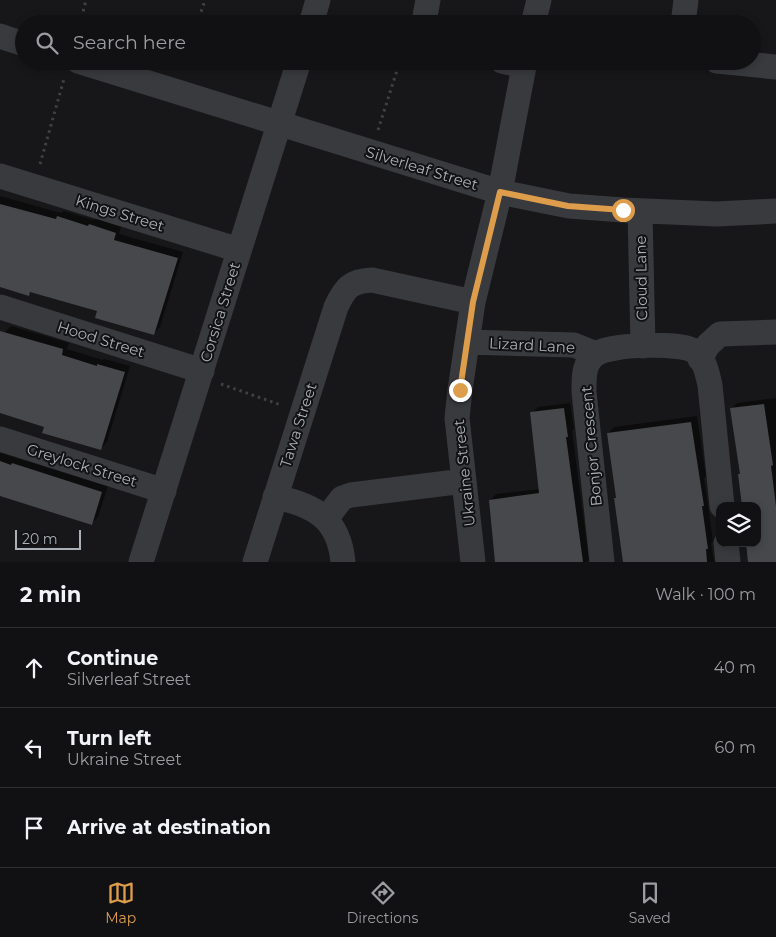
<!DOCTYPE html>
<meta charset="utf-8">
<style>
:root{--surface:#111113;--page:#1e1f21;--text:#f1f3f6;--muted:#9c9da0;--line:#303133;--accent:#de9d4a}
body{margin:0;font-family:Montserrat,sans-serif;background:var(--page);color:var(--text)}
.controls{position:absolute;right:15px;bottom:15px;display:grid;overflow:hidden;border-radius:10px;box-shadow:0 2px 8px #0003}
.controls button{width:45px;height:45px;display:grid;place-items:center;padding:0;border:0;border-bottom:1px solid var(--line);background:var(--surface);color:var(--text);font:25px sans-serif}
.scale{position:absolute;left:15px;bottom:12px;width:66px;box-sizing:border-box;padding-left:5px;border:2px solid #abb0b7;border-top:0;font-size:14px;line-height:18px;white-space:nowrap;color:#abb0b7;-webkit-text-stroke:4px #121214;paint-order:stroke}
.stop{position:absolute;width:15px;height:15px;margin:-11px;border:4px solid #de9d4a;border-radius:50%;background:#fff}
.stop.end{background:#de9d4a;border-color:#fff;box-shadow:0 1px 5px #0008}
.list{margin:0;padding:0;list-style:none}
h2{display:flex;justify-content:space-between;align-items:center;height:65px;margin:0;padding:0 20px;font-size:21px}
h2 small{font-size:16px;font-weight:400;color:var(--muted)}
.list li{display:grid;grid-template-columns:32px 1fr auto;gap:15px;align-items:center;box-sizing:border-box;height:80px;padding:0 20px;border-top:1px solid var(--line)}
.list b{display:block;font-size:19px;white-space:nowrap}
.list p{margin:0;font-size:16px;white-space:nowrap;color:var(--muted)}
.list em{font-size:16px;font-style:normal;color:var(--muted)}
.icon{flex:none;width:28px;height:28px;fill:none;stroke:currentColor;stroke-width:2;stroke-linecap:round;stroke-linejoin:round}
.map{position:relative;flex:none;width:776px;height:562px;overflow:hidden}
.search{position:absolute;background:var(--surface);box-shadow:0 2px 8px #0003;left:15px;right:15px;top:15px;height:55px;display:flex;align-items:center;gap:12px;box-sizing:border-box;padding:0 18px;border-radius:28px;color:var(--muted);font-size:19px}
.sheet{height:305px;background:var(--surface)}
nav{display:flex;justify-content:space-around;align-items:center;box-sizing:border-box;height:70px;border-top:1px solid var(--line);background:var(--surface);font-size:14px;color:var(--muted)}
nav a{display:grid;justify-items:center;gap:2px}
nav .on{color:var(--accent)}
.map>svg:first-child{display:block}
.shadow{fill:#0007}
.building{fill:#46484b}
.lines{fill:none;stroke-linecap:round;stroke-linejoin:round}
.path{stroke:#3f4144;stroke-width:3;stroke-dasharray:2.5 4;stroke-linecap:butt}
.street{stroke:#393a3e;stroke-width:25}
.route{stroke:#de9d4a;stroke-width:6}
.labels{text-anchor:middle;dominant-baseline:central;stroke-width:4;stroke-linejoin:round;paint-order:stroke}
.street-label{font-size:15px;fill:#abb0b7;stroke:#121214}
</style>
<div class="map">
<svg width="776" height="562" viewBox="0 0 776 562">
<rect width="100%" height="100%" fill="#171719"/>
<path class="shadow" d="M0,196L61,213L64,211L94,220L96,219L121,227L119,234L183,252L160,327L154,333L98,310L31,292L28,294L0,286Z
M11,326L69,343L67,349L103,360L104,359L130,366L107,442L101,448L45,426L0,413V348L5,332Z
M776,398V562H749L757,543V506L739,475L741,473L731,409L737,403Z
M570,403L574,429L572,431L589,560L587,562H497L490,501L496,494L540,489L532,413L538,407Z
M697,416L706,476L704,478L713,541L711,543L714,562H624L608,433L614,427Z
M0,453L108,486L98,517L92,523L0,495Z"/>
<path class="building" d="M0,204L56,219L57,216L88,226L89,224L116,233L114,240L178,258L154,335L95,318L97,311L30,292L29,296L0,287Z
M0,331L63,349L62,355L97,366V364L125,372L101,450L42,433L44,427L0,413Z
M764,404L773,465L771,466L776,506V562H748L746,543H757V506H742L738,474H740L730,408Z
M564,408L568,437H566L583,562H495L489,500L539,493L530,412Z
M691,422L704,506H702L708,549H706L707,562H623L614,498H616L607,433Z
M0,461L11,465L12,463L102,492L92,525L0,496Z"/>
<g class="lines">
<path class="path" d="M80,24L86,0
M197,24L205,0
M183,70L186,61
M378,130L400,61
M40,164L64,79
M221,384L281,405"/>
<path class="street" d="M311,24L318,0
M425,24V16L428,0
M533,24L539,0
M683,24L686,0
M0,36L24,44
M78,61L500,192L569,206L623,210L717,214L776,211
M502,61L524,66
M717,61L776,67
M0,176L239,250
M640,211L643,346
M0,307L202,371
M467,342L574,345L596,354
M700,359L708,345L720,334L776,332
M0,439L164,491
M275,497C315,505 339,519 343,562
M326,519L342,498L351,495L464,481
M726,543L728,562
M141,562L299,61
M255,562L336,307C345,288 350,281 372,280L473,302
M473,562L457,418L460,390L473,302L500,192L525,61
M602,562L584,392C584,378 583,363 596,354C609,344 681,342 694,351C705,359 707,373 710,385L722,506"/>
</g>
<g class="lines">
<path class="route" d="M460,390L473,302L500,192L568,206L623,210"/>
</g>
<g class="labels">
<g class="street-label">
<text transform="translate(422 168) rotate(17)">Silverleaf Street</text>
<text transform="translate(120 213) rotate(17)">Kings Street</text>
<text transform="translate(641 278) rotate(-91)">Cloud Lane</text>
<text transform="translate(220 312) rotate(-73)">Corsica Street</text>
<text transform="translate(101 339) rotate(17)">Hood Street</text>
<text transform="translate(532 345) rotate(3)">Lizard Lane</text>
<text transform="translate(298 425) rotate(-72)">Tawa Street</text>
<text transform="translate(591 446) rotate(-95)">Bonjor Crescent</text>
<text transform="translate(82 465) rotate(17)">Greylock Street</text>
<text transform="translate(464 473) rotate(-96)">Ukraine Street</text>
</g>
</g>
</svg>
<div class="controls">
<button><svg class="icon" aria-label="layers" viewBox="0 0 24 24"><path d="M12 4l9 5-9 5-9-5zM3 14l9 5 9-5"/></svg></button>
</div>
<div class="scale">20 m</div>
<div class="stop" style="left:623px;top:210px"></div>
<div class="stop end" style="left:460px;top:390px"></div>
<div class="search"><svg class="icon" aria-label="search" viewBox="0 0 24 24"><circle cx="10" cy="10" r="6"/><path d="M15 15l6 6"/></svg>Search here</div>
</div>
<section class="sheet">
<h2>2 min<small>Walk · 100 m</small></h2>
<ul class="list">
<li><svg class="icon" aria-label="ahead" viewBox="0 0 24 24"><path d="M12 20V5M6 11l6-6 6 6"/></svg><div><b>Continue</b><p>Silverleaf Street</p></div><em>40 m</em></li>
<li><svg class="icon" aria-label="left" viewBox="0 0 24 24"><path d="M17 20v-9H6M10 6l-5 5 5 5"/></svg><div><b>Turn left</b><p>Ukraine Street</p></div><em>60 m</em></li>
<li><svg class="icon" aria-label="arrive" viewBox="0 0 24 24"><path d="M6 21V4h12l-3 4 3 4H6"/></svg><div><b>Arrive at destination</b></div></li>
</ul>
</section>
<nav>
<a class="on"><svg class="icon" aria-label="map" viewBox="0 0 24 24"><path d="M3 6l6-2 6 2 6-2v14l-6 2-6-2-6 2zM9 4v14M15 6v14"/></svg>Map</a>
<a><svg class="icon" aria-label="directions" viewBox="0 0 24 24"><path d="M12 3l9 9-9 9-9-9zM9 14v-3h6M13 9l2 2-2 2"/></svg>Directions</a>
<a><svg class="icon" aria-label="saved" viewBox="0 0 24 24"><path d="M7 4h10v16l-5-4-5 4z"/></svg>Saved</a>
</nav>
